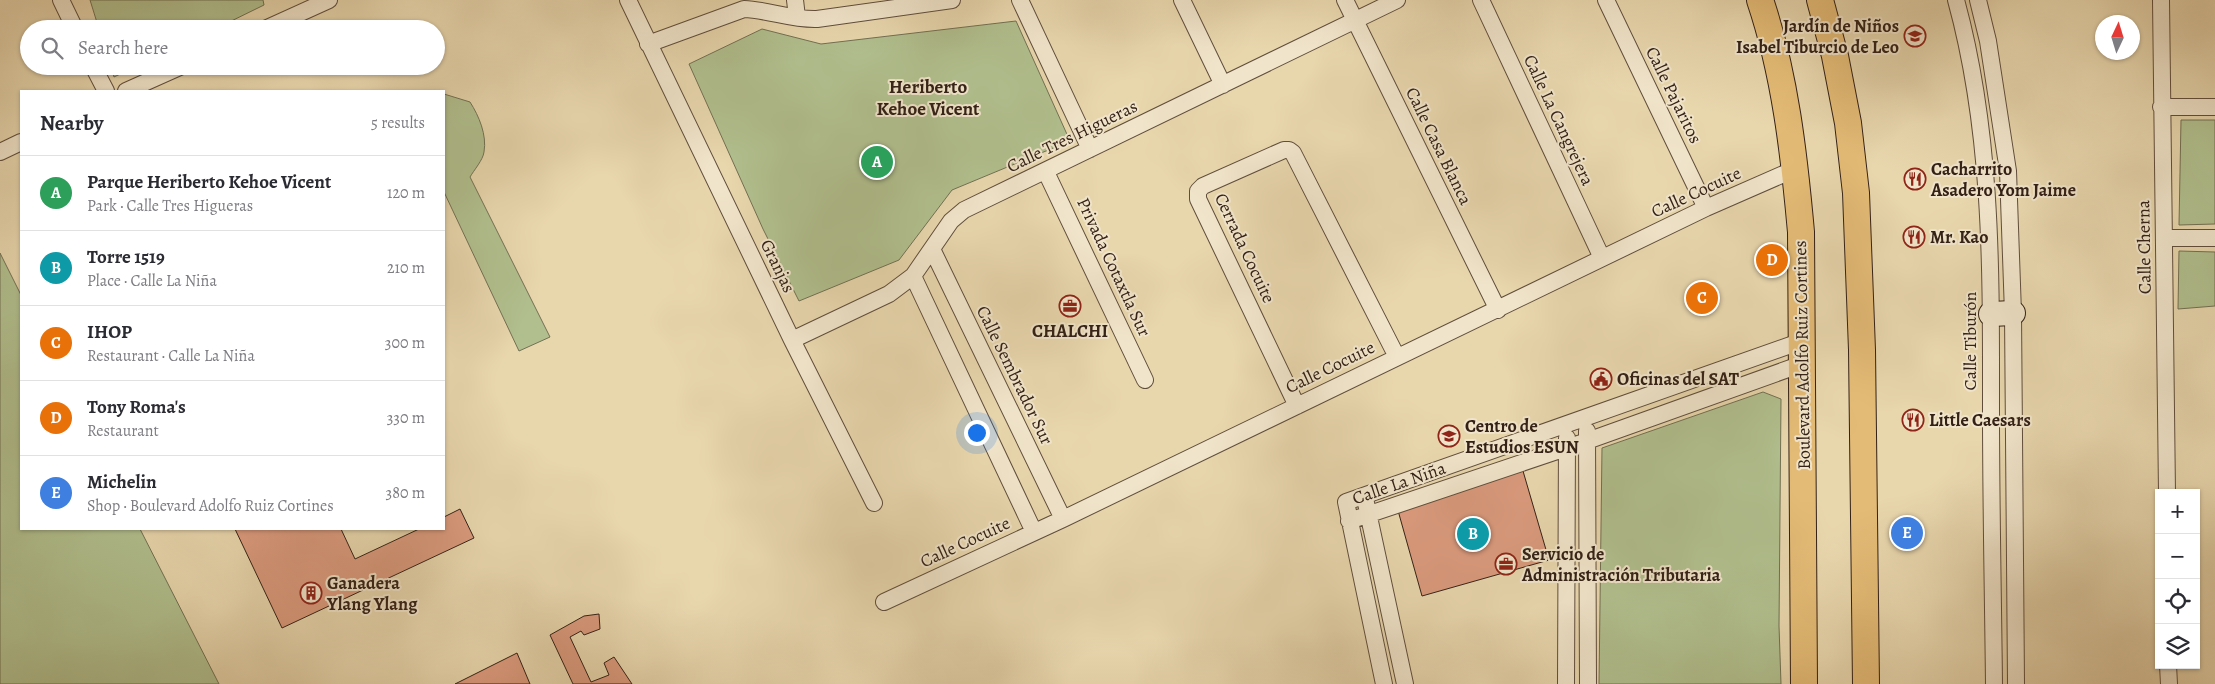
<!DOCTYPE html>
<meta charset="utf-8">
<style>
:root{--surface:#fff;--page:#f2f2f3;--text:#2b2b33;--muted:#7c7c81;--line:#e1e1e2;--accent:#0b8043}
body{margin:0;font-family:Alegreya,serif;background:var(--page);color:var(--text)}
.controls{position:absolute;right:15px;bottom:15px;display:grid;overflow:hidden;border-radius:0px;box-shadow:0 1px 4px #0004}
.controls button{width:45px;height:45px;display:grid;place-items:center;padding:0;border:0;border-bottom:1px solid var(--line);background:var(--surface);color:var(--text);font:25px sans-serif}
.compass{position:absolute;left:2095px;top:15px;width:45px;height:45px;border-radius:50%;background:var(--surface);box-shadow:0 1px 4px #0004;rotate:4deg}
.you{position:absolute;left:976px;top:432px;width:18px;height:18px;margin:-12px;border:4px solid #fff;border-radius:50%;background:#1a73e8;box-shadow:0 0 0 8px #1a73e833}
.badge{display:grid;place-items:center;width:32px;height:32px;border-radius:50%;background:var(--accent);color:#fff;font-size:16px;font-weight:700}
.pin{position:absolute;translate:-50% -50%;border:2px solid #fff;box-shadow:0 1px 5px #0006}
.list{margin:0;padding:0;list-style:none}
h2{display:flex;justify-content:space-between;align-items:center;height:65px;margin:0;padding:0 20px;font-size:21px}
h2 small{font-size:16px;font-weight:400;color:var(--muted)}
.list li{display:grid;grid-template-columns:32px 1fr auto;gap:15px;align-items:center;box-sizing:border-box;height:75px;padding:0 20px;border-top:1px solid var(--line)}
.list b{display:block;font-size:19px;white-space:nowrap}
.list p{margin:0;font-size:16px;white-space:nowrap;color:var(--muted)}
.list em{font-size:16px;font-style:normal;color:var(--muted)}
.icon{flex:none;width:28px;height:28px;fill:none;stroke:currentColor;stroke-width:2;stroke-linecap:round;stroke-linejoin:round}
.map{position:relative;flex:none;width:2215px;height:684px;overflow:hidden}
.search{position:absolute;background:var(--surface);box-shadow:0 1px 4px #0004;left:20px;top:20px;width:425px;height:55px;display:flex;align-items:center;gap:12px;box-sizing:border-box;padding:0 18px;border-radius:28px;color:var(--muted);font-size:19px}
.panel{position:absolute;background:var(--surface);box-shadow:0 1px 4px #0004;left:20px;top:90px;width:425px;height:440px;border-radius:0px}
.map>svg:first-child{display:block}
.green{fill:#b1bf8e;stroke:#727052}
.building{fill:#da9a7d;stroke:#332116}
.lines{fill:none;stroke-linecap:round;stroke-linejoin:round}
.street-casing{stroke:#604e3c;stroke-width:18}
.secondary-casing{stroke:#332116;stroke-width:26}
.primary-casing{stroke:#332116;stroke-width:28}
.street{stroke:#f0e4ca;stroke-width:16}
.secondary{stroke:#f0e4ca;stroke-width:24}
.primary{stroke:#e4bb76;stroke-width:26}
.labels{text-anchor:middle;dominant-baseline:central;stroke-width:4;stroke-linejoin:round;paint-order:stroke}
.poi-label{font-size:18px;font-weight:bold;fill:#332116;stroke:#f0e4ca;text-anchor:start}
.street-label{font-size:18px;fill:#332116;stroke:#f0e4ca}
.neighbourhood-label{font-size:19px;font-weight:bold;fill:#332116;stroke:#f0e4ca}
</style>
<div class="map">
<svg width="2215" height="684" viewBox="0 0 2215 684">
<rect width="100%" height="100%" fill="#e8d6ad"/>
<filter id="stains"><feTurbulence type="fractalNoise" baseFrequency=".004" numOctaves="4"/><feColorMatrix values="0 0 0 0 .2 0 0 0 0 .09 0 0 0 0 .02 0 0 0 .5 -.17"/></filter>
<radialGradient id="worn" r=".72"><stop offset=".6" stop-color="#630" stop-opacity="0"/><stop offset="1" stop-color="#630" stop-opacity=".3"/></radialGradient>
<path class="green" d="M90,0H263L264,5L215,29H99Z
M1016,21L1070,141L952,190L899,260L799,301L763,229L689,64L762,29L821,44Z
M111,66H137L114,77Z
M444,94L470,102C479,116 487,135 484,152C483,160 474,170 470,177L550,337L519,351L444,192Z
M2181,120H2215V224L2179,225Z
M2179,251L2215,252V306L2178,309Z
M0,253L21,295V529H140L219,684H0Z
M1763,392L1781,399L1779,626L1781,684H1599L1602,448Z"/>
<path class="building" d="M1523,471L1549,560L1422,596L1397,507Z
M460,509L474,538L282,628L235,529H341L355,559L419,529H444V517Z
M599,614L600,629L584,635L581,631L570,637L591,682L609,675L604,663L614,657L632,684H573L550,635L584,616Z
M517,653L530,684H455Z"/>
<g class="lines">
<g class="street-casing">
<path id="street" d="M61,0L75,29
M628,0L792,340L874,503
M795,0L797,17
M1020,0L1090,149
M1182,0L1223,85
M1345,0L1498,310
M1481,0L1602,258
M1606,0L1706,208
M1956,0C1993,135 1991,273 1991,412C1991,503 1993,593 1994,684
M1978,0L1988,41L2008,171L2013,313L2016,684
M2161,0L2167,493
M265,29L329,0
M648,44L744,9C769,10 792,20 817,19L952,0
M93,66L106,91
M126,91L182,66
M2161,107H2215
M0,152L21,142
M1046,172L1145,380
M2164,238H2215
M932,249L1063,519
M913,276L1034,532
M792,340L889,294L913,276L951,221L964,210L1397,0
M1297,406L1198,199V191L1203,186L1284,150H1289L1293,153L1397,357
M1587,431L1588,684
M1366,503L1405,684
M1349,521L1587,441L1802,364
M884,602L1063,519L1706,208L1795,169
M2168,665L2169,684
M1384,684L1346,502L1802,341
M1566,684L1567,438"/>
</g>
<g class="secondary-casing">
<path id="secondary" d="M1991,314L2013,313"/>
</g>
<g class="primary-casing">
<path id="primary" d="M1760,0C1785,74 1794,154 1801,232L1804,684
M1820,0L1835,56L1848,123L1856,193L1862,350L1866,684"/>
</g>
<use href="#street" class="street"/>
<use href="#secondary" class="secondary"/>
<use href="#primary" class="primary"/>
</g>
<defs>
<g id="school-ring" transform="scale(1.125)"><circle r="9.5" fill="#f0e4ca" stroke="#8f2418" stroke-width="1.5"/><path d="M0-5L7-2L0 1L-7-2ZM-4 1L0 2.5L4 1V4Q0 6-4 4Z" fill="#8f2418"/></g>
<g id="restaurant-ring" transform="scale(1.125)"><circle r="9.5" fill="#f0e4ca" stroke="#8f2418" stroke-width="1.5"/><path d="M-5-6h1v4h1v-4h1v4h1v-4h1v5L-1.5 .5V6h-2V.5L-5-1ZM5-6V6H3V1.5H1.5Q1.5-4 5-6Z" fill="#8f2418"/></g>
<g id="office-ring" transform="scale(1.125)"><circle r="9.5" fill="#f0e4ca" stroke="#8f2418" stroke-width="1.5"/><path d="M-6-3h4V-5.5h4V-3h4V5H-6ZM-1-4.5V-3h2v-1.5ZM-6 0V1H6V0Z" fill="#8f2418"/></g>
<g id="civic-ring" transform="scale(1.125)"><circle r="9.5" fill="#f0e4ca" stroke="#8f2418" stroke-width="1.5"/><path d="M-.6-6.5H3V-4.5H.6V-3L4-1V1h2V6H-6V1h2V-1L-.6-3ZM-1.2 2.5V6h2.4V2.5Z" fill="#8f2418"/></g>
<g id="building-ring" transform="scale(1.125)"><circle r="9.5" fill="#f0e4ca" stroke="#8f2418" stroke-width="1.5"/><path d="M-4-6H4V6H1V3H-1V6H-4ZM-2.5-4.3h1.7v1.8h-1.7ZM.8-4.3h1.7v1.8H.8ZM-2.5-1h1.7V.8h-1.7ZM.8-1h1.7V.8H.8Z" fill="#8f2418"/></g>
</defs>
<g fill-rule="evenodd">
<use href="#school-ring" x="1915" y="36"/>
<use href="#restaurant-ring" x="1915" y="179"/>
<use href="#restaurant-ring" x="1914" y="237"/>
<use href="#office-ring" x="1070" y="306"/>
<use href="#civic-ring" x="1601" y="379"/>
<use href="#restaurant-ring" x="1913" y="420"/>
<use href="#school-ring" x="1449" y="436"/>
<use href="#office-ring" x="1506" y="564"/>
<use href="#building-ring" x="311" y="593"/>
</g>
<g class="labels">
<g class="poi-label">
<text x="1899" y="26" text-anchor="end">Jardín de Niños<tspan x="1899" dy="21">Isabel Tiburcio de Leo</tspan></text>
<text x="1931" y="169">Cacharrito<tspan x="1931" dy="21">Asadero Yom Jaime</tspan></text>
<text x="1930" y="237">Mr. Kao</text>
<text x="1070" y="331" text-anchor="middle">CHALCHI</text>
<text x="1617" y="379">Oficinas del SAT</text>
<text x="1929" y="420">Little Caesars</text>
<text x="1465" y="426">Centro de<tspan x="1465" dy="21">Estudios ESUN</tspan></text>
<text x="1522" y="554">Servicio de<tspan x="1522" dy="21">Administración Tributaria</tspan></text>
<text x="327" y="583">Ganadera<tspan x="327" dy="21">Ylang Ylang</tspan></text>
</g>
<g class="street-label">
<text transform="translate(1674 95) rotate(64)">Calle Pajaritos</text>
<text transform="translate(1559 120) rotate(65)">Calle La Cangrejera</text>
<text transform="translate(1072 136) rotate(-26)">Calle Tres Higueras</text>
<text transform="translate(1439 146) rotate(64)">Calle Casa Blanca</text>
<text transform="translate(1696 192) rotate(-25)">Calle Cocuite</text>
<text transform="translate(2144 247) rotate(-91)">Calle Cherna</text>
<text transform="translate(1245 248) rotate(65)">Cerrada Cocuite</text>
<text transform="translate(778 266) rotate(64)">Granjas</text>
<text transform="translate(1114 267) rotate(65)">Privada Cotaxtla Sur</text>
<text transform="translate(1970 341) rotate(-90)">Calle Tiburón</text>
<text transform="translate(1802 355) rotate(-91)">Boulevard Adolfo Ruiz Cortines</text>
<text transform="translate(1330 367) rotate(-26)">Calle Cocuite</text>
<text transform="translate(1015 375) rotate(64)">Calle Sembrador Sur</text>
<text transform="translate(1399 483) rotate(-19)">Calle La Niña</text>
<text transform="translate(965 542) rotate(-25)">Calle Cocuite</text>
</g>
<g class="neighbourhood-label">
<text x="928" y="87">Heriberto<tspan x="928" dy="22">Kehoe Vicent</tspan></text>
</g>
</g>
<rect width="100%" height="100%" filter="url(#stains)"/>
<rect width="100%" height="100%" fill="url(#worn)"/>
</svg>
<div class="controls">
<button>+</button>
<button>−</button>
<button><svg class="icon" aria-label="locate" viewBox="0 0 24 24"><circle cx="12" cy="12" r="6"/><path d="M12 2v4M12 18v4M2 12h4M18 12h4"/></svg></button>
<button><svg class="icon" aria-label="layers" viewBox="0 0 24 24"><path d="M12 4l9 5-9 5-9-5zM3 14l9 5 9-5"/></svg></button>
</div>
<svg class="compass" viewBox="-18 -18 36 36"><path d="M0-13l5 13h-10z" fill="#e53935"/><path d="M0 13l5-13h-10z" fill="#7c7c81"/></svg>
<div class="you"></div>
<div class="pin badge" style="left:877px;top:162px;background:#2e9e5b">A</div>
<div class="pin badge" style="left:1473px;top:534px;background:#0f9aa8">B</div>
<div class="pin badge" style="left:1702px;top:298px;background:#e8710a">C</div>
<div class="pin badge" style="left:1772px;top:260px;background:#e8710a">D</div>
<div class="pin badge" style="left:1907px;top:533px;background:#3f7fe0">E</div>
<div class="search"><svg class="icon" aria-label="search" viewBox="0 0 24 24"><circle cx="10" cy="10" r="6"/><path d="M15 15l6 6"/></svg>Search here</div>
<section class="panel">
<h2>Nearby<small>5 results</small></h2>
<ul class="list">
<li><span class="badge" style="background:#2e9e5b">A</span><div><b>Parque Heriberto Kehoe Vicent</b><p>Park · Calle Tres Higueras</p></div><em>120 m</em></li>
<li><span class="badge" style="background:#0f9aa8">B</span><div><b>Torre 1519</b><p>Place · Calle La Niña</p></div><em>210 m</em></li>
<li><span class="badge" style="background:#e8710a">C</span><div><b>IHOP</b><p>Restaurant · Calle La Niña</p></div><em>300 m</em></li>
<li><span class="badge" style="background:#e8710a">D</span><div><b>Tony Roma's</b><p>Restaurant</p></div><em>330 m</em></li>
<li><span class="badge" style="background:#3f7fe0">E</span><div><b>Michelin</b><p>Shop · Boulevard Adolfo Ruiz Cortines</p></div><em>380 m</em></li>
</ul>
</section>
</div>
